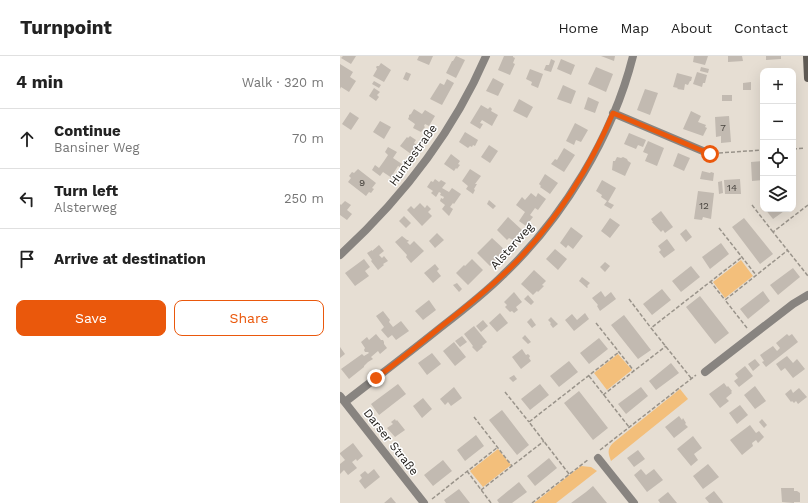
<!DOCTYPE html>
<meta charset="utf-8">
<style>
:root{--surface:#fff;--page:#f6f6f6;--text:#222;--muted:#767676;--line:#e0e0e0;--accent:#ea580c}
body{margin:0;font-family:"Work Sans",sans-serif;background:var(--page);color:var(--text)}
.controls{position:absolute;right:12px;top:12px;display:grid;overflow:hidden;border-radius:8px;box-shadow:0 4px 16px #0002}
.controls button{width:36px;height:36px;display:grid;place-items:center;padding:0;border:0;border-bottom:1px solid var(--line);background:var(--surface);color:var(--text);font:20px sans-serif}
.stop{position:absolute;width:12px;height:12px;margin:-9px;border:3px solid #ea580c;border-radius:50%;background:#fff}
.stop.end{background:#ea580c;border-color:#fff;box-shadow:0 1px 4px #0008}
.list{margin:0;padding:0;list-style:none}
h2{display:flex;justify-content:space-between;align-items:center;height:52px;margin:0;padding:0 16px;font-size:17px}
h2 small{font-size:13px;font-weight:400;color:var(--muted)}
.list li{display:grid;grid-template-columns:26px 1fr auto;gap:12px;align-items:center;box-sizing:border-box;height:60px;padding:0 16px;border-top:1px solid var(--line)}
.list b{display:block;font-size:15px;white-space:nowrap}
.list p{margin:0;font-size:13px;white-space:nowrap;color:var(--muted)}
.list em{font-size:13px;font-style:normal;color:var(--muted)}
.actions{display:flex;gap:8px;padding:12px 16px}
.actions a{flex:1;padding:9px 0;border:1px solid var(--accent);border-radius:8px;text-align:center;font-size:14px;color:var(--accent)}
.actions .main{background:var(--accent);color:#fff}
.icon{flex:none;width:22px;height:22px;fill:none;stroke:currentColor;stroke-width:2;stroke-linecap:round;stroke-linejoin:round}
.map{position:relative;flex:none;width:468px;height:447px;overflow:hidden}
header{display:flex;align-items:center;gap:24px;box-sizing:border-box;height:56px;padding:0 20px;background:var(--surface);border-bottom:1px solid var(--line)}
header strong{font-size:19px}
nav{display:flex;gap:22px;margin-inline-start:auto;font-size:14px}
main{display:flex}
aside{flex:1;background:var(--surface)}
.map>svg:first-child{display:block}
.green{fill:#f3bf7b}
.building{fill:#c2bab1}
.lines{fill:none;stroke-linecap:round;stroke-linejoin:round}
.path{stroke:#99938a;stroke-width:1.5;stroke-dasharray:4 2;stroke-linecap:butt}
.street{stroke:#888480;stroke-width:8}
.secondary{stroke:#5f5a54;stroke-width:8}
.route{stroke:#ea580c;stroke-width:5}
.labels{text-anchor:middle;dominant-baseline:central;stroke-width:3;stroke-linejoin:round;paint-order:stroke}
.number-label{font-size:10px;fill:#48443f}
.street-label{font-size:12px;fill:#201d19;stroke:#fff}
</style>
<header>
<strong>Turnpoint</strong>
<nav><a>Home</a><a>Map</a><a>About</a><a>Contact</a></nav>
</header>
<main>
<aside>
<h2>4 min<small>Walk · 320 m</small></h2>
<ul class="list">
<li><svg class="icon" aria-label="ahead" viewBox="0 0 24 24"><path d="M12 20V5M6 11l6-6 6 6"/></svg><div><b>Continue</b><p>Bansiner Weg</p></div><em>70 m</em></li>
<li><svg class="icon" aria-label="left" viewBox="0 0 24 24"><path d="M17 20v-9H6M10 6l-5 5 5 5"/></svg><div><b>Turn left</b><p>Alsterweg</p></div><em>250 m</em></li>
<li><svg class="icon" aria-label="arrive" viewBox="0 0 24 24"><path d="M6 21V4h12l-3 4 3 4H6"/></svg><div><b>Arrive at destination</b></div></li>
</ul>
<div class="actions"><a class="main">Save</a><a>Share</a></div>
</aside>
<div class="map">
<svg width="468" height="447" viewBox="0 0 468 447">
<rect width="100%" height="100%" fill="#e6ded3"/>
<path class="green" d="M401,204L413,220L385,242L373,226Z
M278,298L292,314L267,334L254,317Z
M340,333L348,343L271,405C268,397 267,393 273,387Z
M158,393L171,409L143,431L130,415Z
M241,410L251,411L257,415L216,447H194Z"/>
<path class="building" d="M3,0H16L11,8L1,2Z
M79,0H93L89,9L77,4Z
M116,0L125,4L116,22L106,17L112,5H113Z
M164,0H173V1L175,2L173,7L175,8L170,19L158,14Z
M261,0H275L274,5Z
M354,0H368L365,9L353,6Z
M388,0H402L403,5L388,6Z
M426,0H441V3L426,4Z
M211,3L215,5L211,16L204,14L206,9H209Z
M221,3L235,9L231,19L217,13Z
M41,7L51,14L44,26L33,20L37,13L36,11L37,10H39Z
M0,8L13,16L10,21L16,25L9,36L1,31L0,33Z
M256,11L273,18L266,36L248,28Z
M361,11L369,13L368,17L360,15Z
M190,13L203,18L198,32L191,29L192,26L186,23Z
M66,16L71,18L68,25L63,23Z
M357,16L367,19L365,27H363L362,31L353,28Z
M337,17L352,21L351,25H350L348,29L345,28L344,34L337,33L338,32L333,31Z
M153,22L164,28L158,40L146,35Z
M107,23L114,27L102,49L90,43L100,27L104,29Z
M34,25L41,29L39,32L32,28Z
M411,26V34H403V27Z
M223,29L236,35L231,48L217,43Z
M34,32L40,36L37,39L39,41L36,45L29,40Z
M305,33L318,37L310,59L297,54Z
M382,39H392V45H382Z
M248,41L259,46L255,57L244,53Z
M179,43L193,51L187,62L173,55Z
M141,49L148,53L150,51L152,53L151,55L158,59L152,70L142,64L140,67L143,68L140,73L130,67Z
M74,53L82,58L85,54L95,60L89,70L85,68L84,70L85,71L81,76L73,72L75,68L68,63L69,61V59L71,58Z
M351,55L361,60L358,66L366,69L365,71L367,72L363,80L343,73Z
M10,56L19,62L11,74L2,68Z
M389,60L391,86L381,87V80L376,81L375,61Z
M40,65L51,71L44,83L33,76Z
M235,67L248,74L241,86L236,84L234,89L226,85Z
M125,76L138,84L135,90L133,89L132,91L130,90L128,92L119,86Z
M289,77L306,84L303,91L298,89L296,93L284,88Z
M70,80L76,84L74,87L77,89L71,98L60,90L67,81L68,82Z
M308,85L324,92L317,110L305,105L308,98L303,96Z
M149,89L158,95L150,107L141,101Z
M48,91L57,96L53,102L62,108L60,111L58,110L53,118L54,119L52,122L43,116L40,120L32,114L35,109L39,112L44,105L48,99L45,96Z
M224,92L235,99L224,116L211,108L215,103L217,104Z
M338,97L350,102L344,115L333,110Z
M111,98L120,105L118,108L120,109L117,113L116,112L114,115L104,108Z
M277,101L281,102L283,101L287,103L288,105L291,107L285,120L272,114L273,105H275Z
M423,105V124L412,125L411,106Z
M18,113L36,127L32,132L34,133L31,137L29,136L26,140L8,126L11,122L9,120L12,116L14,117Z
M130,113L141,120L135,128H137L134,133L135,134L133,138L126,133L128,130L122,125Z
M362,115L370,117L371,116L374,117L373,125L360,123Z
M205,118L218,127L210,138L200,131L201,130L199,128Z
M95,123L99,126L101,124L106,127L102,132L109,136L112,132L121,138L114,148L113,147L110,151L113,153L109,160L102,153L105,149L100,145L101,142L103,143L104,141L100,139L101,137L99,136L96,141L91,137L93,135L87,131L91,125L93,126Z
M400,123L401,138H385L384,124Z
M262,124L276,132L268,146L274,149L271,153L264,149L267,145L261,141L262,139L256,135Z
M382,125L383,137L379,138L378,126Z
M358,135L374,137L371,163L363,161L362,164L354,163Z
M191,137L196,141L198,137L206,143L198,154L195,152L190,159L193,161L186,170L179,165L185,156L176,149L182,141L185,144Z
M149,144L156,150L153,153L147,148Z
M5,145L11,149L7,154L12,158L7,164L0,159V148L1,149Z
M80,147L85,152L87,149L91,153L88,156L92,160L82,170L67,154L71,150L74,153Z
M425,153H447L433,163Z
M321,155L333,171L325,177L323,174L321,176L312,166H313L311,163Z
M64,160L71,167L66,172L59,165Z
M168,161L182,174L173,184L169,182L167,184L157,174Z
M270,162L280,169L270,182L261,175Z
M404,162L433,198L420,208L392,171Z
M231,171L243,180L233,193L228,189L226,192L220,187Z
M346,173L352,181L346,186L340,178Z
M97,177L104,184L95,192L89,185Z
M62,180L67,184H68L69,185L67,186L70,189L74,185L84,195L71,207L66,201L67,199L55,186Z
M152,182L165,194L150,210L137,197Z
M327,183L335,194L324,202L319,196L321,194L318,190Z
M381,187L389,198L370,213L362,201Z
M39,189L44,195L39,199L42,202L44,200L48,205L43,208L44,209L38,214L31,205L32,204L27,197L32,194V195Z
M215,193L227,203L218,214L206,203Z
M24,203L30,211L25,215L29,220L15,230L5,217Z
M132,203L143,214L128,229L116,217L124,209L125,210Z
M265,206L270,210L265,216L260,211Z
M95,208L99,213L97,215L101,220L93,227L84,217Z
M351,210L360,221L341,236L332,225Z
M453,212L460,221L438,239L430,229Z
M194,214L206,225L202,229L204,230L198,236L197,235L193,239L181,228Z
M242,221L250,227L247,230L248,231L247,232L239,225Z
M117,227L122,233L119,236L113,229Z
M322,233L331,244L312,259L303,248Z
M261,235L265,241L271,236L276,243L260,255L257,250L258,249L252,242Z
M423,235L430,245L408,263L400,253Z
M174,236L182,246L176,251L178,254L174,257L172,255L170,256L165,251L167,249L164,246Z
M188,239L194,246L191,249L184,243Z
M360,240L389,277L375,288L346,251Z
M89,244L96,254L83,264L75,255Z
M43,255L50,264L49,266L53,271L61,265L69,275L56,284L52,279L48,282L41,274L44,271L36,260Z
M160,257L168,267L157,276L149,267Z
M245,257L249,263L234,275L225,264L232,258L237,264Z
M284,259L311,294L298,303L271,269Z
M211,261L218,268L213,272L210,268L211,267L208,264Z
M191,262L196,269L192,272L187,266Z
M143,264L148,270L141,276L136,270Z
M134,270L147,286L142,290L143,291L137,296L132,291L133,290L124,278Z
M36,278L41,284H43L44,286V288L47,292L40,298L38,295L31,301L33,303L28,306L24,310V311L9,323L1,313L22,298L24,300L29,297L28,296H25L24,294L25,292L21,286L27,281L29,284Z
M447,278L449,280L452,278L458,286L426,311L422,306L424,305L420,299L433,290L437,295L440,292L436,287Z
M185,279L191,286L188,288L182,282Z
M122,280L127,286L120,291L115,285Z
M259,282L268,293L249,308L240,297Z
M114,286L126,301L115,310L103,295Z
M0,291L5,298L0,302Z
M182,293L186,299L188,298L190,300L189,302L191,305L181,313L172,301Z
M92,297L101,308L87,319L78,307Z
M447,300L453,307L457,303L465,313L453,322L445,312L441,315L436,308Z
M415,303L420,309L413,315L408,308Z
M229,305L238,316L219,331L210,320Z
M331,307L339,317L316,334L309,325Z
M405,310L413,320L399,331L394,325L398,322L395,318Z
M174,319L177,323L173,326L169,322Z
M384,327L387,331L388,330L392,335L391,336L392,337L386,342L389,345L380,352L369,338Z
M58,328L66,338L39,359L31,348Z
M200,328L209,339L190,354L181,343Z
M415,330L426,345L415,353L404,339Z
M114,331L122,342L111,350L108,346L105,349L100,343Z
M301,331L308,340L286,358L278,348Z
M459,332L467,341L458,348L456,345L454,347L452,345L451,346L445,338L451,333L453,337Z
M239,335L268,372L253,384L224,347Z
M83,342L92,353L82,362L73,350Z
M400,349L408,359L397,368L389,357Z
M162,354L189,389L177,399L149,364Z
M339,360L342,364L343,362L346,367L345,368L348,371L334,382L325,371Z
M55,363L56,365L57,364L65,374L55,381L47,372L53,368L51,366Z
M422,363L427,369L424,372L419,366Z
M410,369L416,377L419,375L424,381L418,387L416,384L412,387L413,390L402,399L390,384Z
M136,379L144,390L125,405L117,394Z
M353,380L362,392L354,398L358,404L351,410L337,393Z
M13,387L23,400L17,405L16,403L12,406L17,412L8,419L4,414L0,418V408L5,404L0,398V397Z
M298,394L305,403L294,411L287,402Z
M209,402L217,412L195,430L187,420Z
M103,404L112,415L93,430L84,419Z
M368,408L379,421L363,433L353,420Z
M34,413L40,421L25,433L19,425L22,422L20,419L25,415L28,418Z
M301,413L306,419L314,413L323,424L307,436L294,419Z
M179,426L187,436L172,447H159L157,444Z
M253,430L267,447H231L246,436Z
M441,432H454V435H457L460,437V446H454V447L442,446Z
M119,433L130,447H106L104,444Z
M374,435L382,445L383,447H369L365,442Z
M328,436L337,447H320L318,444Z
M51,441L56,447H44Z"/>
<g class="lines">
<path class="path" d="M453,93L465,92
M379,97L423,94
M412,149L433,176
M468,149L433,176L468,220
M379,172L416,219
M370,225L385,244
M289,243L311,272
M256,267L294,315
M407,272L385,244L448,194
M249,320L289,371
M351,322L311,272L402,201
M165,336L189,366
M263,339L326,290
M134,361L172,410
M260,394L356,319
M127,415L151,447
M229,418L189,366L279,296
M141,434L204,385
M92,443L158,391
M192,447L249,403"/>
<path class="street" d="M273,57L370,98
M0,199C61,143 113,77 146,0
M365,316L453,248L468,239
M0,340L84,447
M5,346C37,321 69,297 100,272C122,255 144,238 163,219C223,162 273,80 293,0
M258,402L294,447"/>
<path class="secondary" d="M467,0L468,22"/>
</g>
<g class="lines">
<path class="route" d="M36,322C59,305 81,287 103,269C129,249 155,228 178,204C219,161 250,111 273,57L370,98"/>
</g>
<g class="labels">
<g class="number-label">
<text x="383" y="71">7</text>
<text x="22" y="126">9</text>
<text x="392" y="131">14</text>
<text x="364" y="149">12</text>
</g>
<g class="street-label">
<text transform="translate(73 99) rotate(-54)">Huntestraße</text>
<text transform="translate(172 190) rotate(-48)">Alsterweg</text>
<text transform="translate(51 386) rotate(52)">Darser Straße</text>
</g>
</g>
</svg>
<div class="controls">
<button>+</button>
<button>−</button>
<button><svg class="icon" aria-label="locate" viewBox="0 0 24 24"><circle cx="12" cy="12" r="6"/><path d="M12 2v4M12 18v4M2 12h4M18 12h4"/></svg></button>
<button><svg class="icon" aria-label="layers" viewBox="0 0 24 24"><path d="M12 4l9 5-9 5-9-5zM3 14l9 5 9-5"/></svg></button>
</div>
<div class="stop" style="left:370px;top:98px"></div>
<div class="stop end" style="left:36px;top:322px"></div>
</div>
</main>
